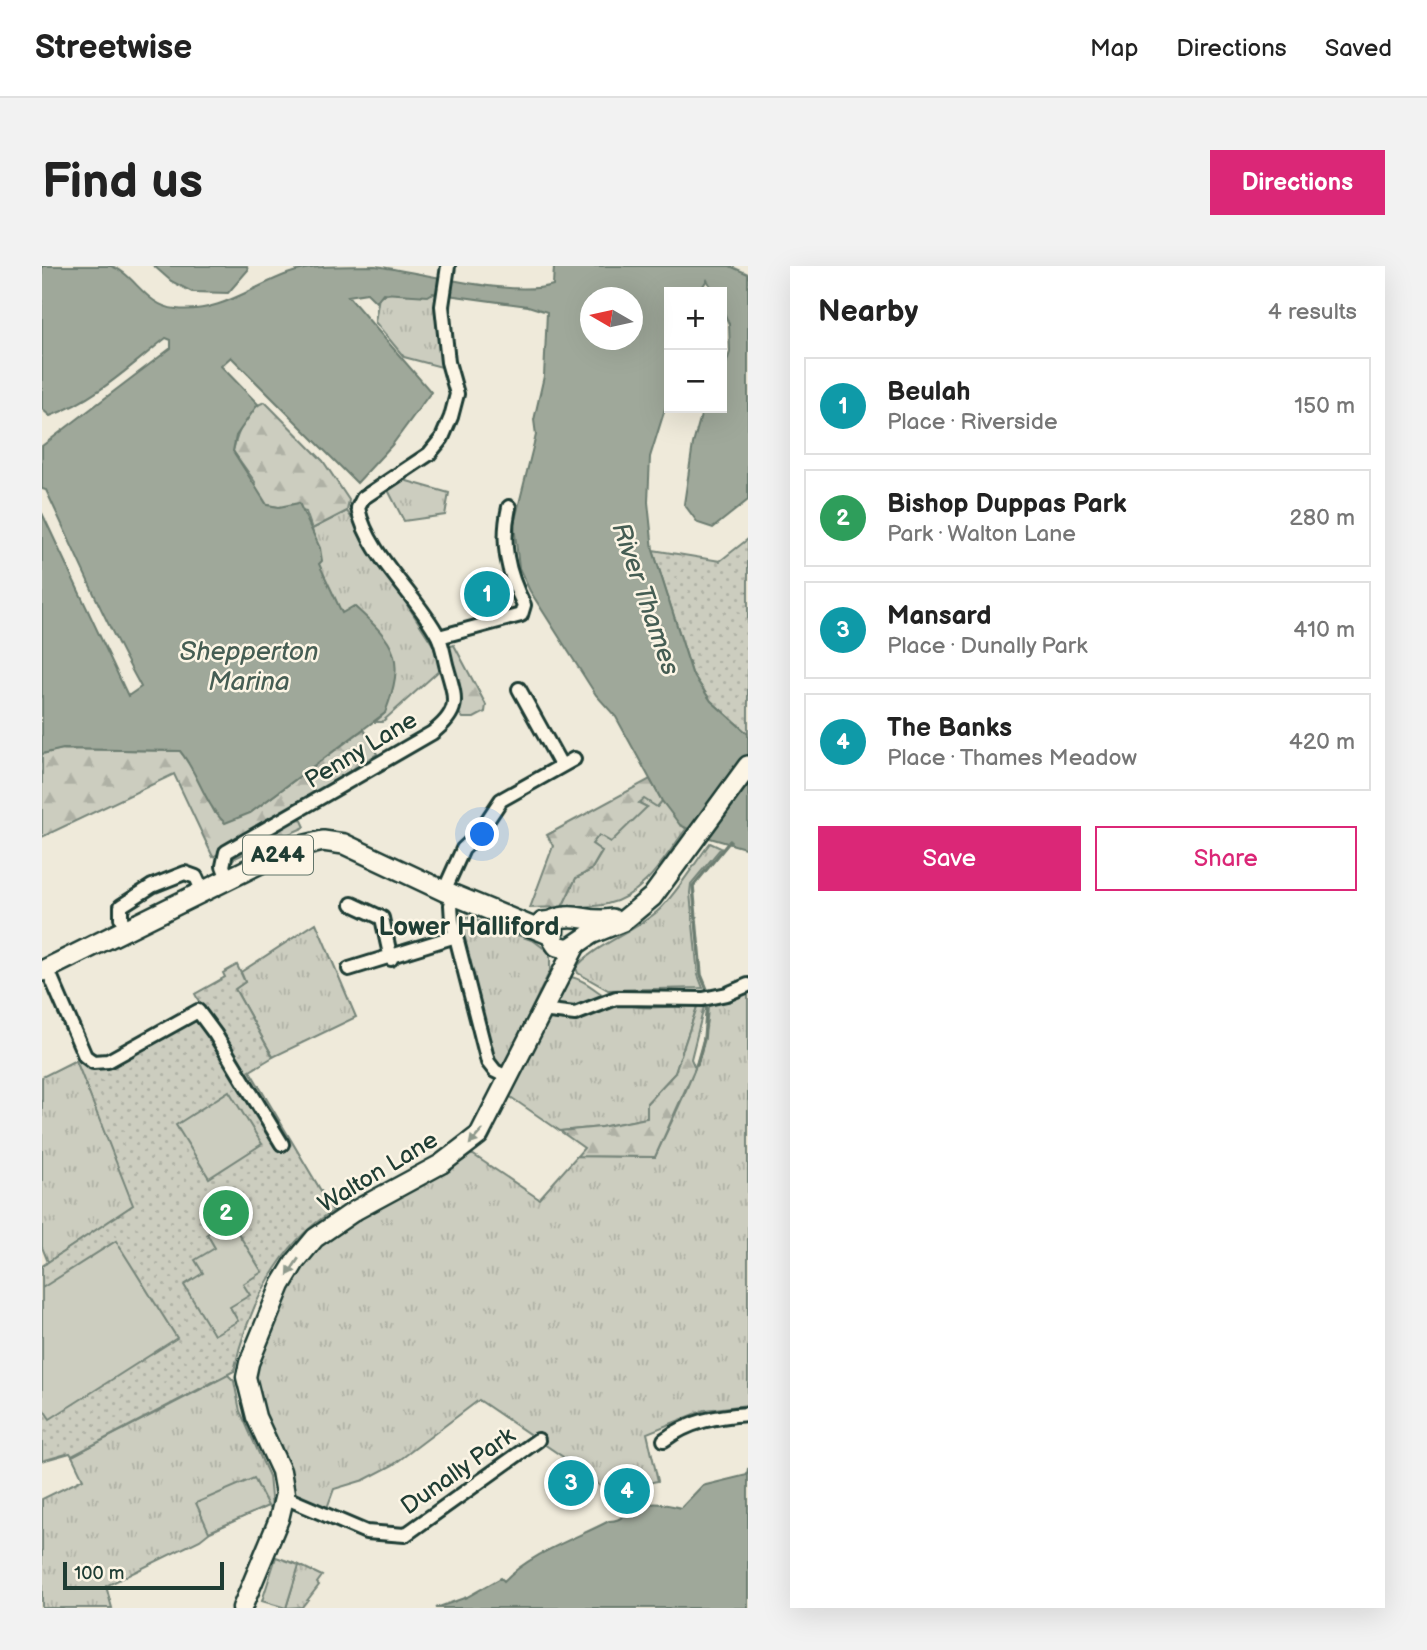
<!DOCTYPE html>
<meta charset="utf-8">
<style>
:root{--surface:#fff;--page:#f2f2f2;--text:#222;--muted:#767676;--line:#e0e0e0;--accent:#db2777}
body{margin:0;font-family:"Balsamiq Sans",sans-serif;background:var(--page);color:var(--text)}
.controls{position:absolute;right:21px;top:21px;display:grid;overflow:hidden;border-radius:0px;box-shadow:0 7px 28px #0002}
.controls button{width:63px;height:63px;display:grid;place-items:center;padding:0;border:0;border-bottom:2px solid var(--line);background:var(--surface);color:var(--text);font:35px sans-serif}
.compass{position:absolute;left:538px;top:21px;width:63px;height:63px;border-radius:50%;background:var(--surface);box-shadow:0 7px 28px #0002;rotate:279deg}
.scale{position:absolute;left:21px;bottom:18px;width:161px;box-sizing:border-box;padding-left:7px;border:4px solid #1f3d34;border-top:0;font-size:19px;line-height:24px;white-space:nowrap;color:#1f3d34;-webkit-text-stroke:5px #fcf5e5;paint-order:stroke}
.you{position:absolute;left:441px;top:569px;width:24px;height:24px;margin:-18px;border:5px solid #fff;border-radius:50%;background:#1a73e8;box-shadow:0 0 0 10px #1a73e833}
.badge{display:grid;place-items:center;width:46px;height:46px;border-radius:50%;background:var(--accent);color:#fff;font-size:23px;font-weight:700}
.pin{position:absolute;translate:-50% -50%;border:4px solid #fff;box-shadow:0 2px 7px #0006}
.list{margin:0;padding:0;list-style:none}
h2{display:flex;justify-content:space-between;align-items:center;height:91px;margin:0;padding:0 28px;font-size:30px}
h2 small{font-size:23px;font-weight:400;color:var(--muted)}
.list li{display:grid;grid-template-columns:46px 1fr auto;gap:21px;align-items:center;box-sizing:border-box;height:98px;margin:0 14px 14px;padding:0 14px;border:2px solid var(--line);border-radius:0px}
.list b{display:block;font-size:26px;white-space:nowrap}
.list p{margin:0;font-size:23px;white-space:nowrap;color:var(--muted)}
.list em{font-size:23px;font-style:normal;color:var(--muted)}
.actions{display:flex;gap:14px;padding:21px 28px}
.actions a{flex:1;padding:16px 0;border:2px solid var(--accent);border-radius:0px;text-align:center;font-size:24px;color:var(--accent)}
.actions .main{background:var(--accent);color:#fff}
.map{position:relative;flex:none;width:706px;height:1342px;overflow:hidden;border-radius:0px}
header{display:flex;align-items:center;gap:42px;box-sizing:border-box;height:98px;padding:0 35px;background:var(--surface);border-bottom:2px solid var(--line)}
header strong{font-size:33px}
nav{display:flex;gap:38px;margin-inline-start:auto;font-size:24px}
.intro{display:flex;align-items:center;justify-content:space-between;box-sizing:border-box;height:168px;padding:0 42px}
h1{margin:0;font-size:49px}
.button{padding:18px 32px;border-radius:0px;background:var(--accent);color:#fff;font-size:24px;font-weight:700}
main{display:flex;gap:42px;padding:0 42px}
aside{flex:1;background:var(--surface);border-radius:0px;box-shadow:0 7px 28px #0002}
.map>svg:first-child{display:block}
.grass{fill:url(#grass-tufts);stroke:#76857a;stroke-width:2}
.forest{fill:url(#forest-firs);stroke:#76857a;stroke-width:2}
.park{fill:url(#park-dots);stroke:#76857a;stroke-width:2}
.pitch{fill:#cccdbf;stroke:#76857a;stroke-width:2}
.water{fill:#9fa89a;stroke:#6c7d71;stroke-width:2;fill-rule:evenodd}
.lines{fill:none;stroke-linecap:round;stroke-linejoin:round}
.stream{stroke:#6c7d71;stroke-width:3.5}
.minor-casing{stroke:#1f3d34;stroke-width:18}
.secondary-casing{stroke:#1f3d34;stroke-width:23}
.primary-casing{stroke:#1f3d34;stroke-width:24}
.minor{stroke:#fcf5e5;stroke-width:12}
.secondary{stroke:#fcf5e5;stroke-width:18}
.primary{stroke:#fcf5e5;stroke-width:19}
.oneway{fill:#8e998c}
.labels{text-anchor:middle;dominant-baseline:central;stroke-width:5;stroke-linejoin:round;paint-order:stroke}
.shield{fill:#fcf5e5;stroke:#617469;stroke-width:2}
.shield-label{font-size:23px;font-weight:bold;fill:#1f3d34}
.street-label{font-size:24px;fill:#1f3d34;stroke:#fcf5e5}
.water-label{font-size:26px;font-style:italic;fill:#455d53;stroke:#fcf5e5}
.neighbourhood-label{font-size:26px;font-weight:bold;fill:#1f3d34;stroke:#fcf5e5}
</style>
<header>
<strong>Streetwise</strong>
<nav><a>Map</a><a>Directions</a><a>Saved</a></nav>
</header>
<div class="intro"><h1>Find us</h1><a class="button">Directions</a></div>
<main>
<div class="map">
<svg width="706" height="1342" viewBox="0 0 706 1342">
<defs>
<pattern id="grass-tufts" width="24" height="20" patternUnits="userSpaceOnUse" patternTransform="scale(1.75)"><rect width="24" height="20" fill="#cccdbf"/><path d="M3 7l-1-3M5 7V3M7 7l1-3M15 17l-1-3M17 17v-4M19 17l1-3" fill="none" stroke="#afb1a5"/></pattern>
<pattern id="forest-firs" width="22" height="20" patternUnits="userSpaceOnUse" patternTransform="scale(1.75)"><rect width="22" height="20" fill="#cccdbf"/><path d="M5 1l3.5 6h-7zM16 11l3.5 6h-7z" fill="#afb1a5"/></pattern>
<pattern id="park-dots" width="8" height="8" patternUnits="userSpaceOnUse" patternTransform="scale(1.75)"><rect width="8" height="8" fill="#cccdbf"/><path d="M2 2h.1M6 6h.1" fill="none" stroke="#afb1a5" stroke-width="1.8" stroke-linecap="round"/></pattern>
</defs>
<rect width="100%" height="100%" fill="#efeada"/>
<filter id="ink" filterUnits="userSpaceOnUse"><feTurbulence type="fractalNoise" baseFrequency=".0143" numOctaves="2"/><feDisplacementMap in="SourceGraphic" scale="14" xChannelSelector="R" yChannelSelector="G"/><feConvolveMatrix kernelMatrix="1 2 1 2 8 2 1 2 1" color-interpolation-filters="sRGB"/></filter>
<g filter="url(#ink)">
<path class="grass" d="M353,26L396,28L397,67L403,102L362,91L333,56L337,30Z
M358,213L407,227L403,249L362,255L345,222Z
M305,245L391,379L399,403L340,456H333L343,447L276,297L270,263Z
M603,532L615,541L620,535L644,563C623,591 602,630 565,638C550,642 535,640 520,641L534,612L549,604L560,586L550,578L557,569L605,541L597,537Z
M668,577L679,582L649,618L648,627L656,709L661,722L566,724L536,707L534,702C550,680 594,666 618,643C637,624 652,598 668,577Z
M422,650L492,675L508,687V705L461,801L452,798L416,660Z
M274,657L314,751L231,791L193,723L203,716L199,706Z
M528,711C545,713 560,732 576,737C601,745 631,740 656,738L633,807L605,837V852L559,861L518,865L467,830L482,794Z
M706,725V1139L663,1144L605,1167L616,1215L561,1225L552,1212L437,1134L351,1199L322,1214L292,1223L285,1242L251,1227C236,1191 212,1150 210,1111C210,1102 218,1089 221,1081C239,1038 254,993 295,965C338,936 389,920 430,888L497,933L535,890L613,891C635,842 665,792 666,738L683,735Z
M34,794L92,939L6,996L0,981V811Z
M186,1109L192,1115L198,1145L227,1210L230,1242L225,1240L168,1266L158,1274L64,1320L70,1342H0V1233L41,1213L30,1190Z
M257,1299L280,1310L275,1317L277,1319L260,1341L244,1342Z"/>
<path class="forest" d="M223,136L281,195L307,234L305,245L270,263L264,246L225,239L212,222L213,216L191,185C195,168 205,141 223,136Z
M412,379L444,439L443,446L432,452H421L417,447L406,381Z
M322,463L335,488L171,591L132,508L0,571V488L20,483L138,485L149,499L173,547H208Z
M608,513L620,535L615,541L602,533L597,537L605,541L569,576L557,569L550,578L560,585L549,604L534,612L520,641L488,642L511,580L505,569Z
M257,548L263,561L186,595L189,587Z
M656,738L662,741L649,793L653,802L613,891L535,890L542,882L518,865L559,861L605,852V837L633,807Z"/>
<path class="park" d="M706,273V468L669,435L650,407L611,284L678,295Z
M195,699L203,716L193,723L231,791L208,805L291,945C237,977 204,1046 192,1105L30,1190L28,1187L0,1195V1000L91,939L34,794L43,790L51,796L161,743L153,728L183,711L181,707Z"/>
<path class="pitch" d="M187,825L220,878L167,912L134,859Z
M188,954L220,1006L201,1018L208,1029L188,1041L196,1055L172,1069L142,1019L161,1007L153,994L173,982L165,968Z
M74,975L135,1072L8,1153L0,1141V1022Z
M212,1212L226,1240L167,1266L154,1237Z
M234,1291L257,1299L244,1342L220,1335Z"/>
<path class="water" d="M0,0C18,0 53,0 69,0C92,7 103,40 134,43C190,49 228,2 280,1C297,0 315,0 333,0C378,6 470,32 511,19L512,0H688L706,8V234L671,262L656,257L642,238L651,178L661,142H680V111L688,86L687,58L680,42V26H672L665,14L657,26H627V130L608,191L606,236L611,284L650,407L669,435L706,468V583L661,570L638,559L620,535L574,451L554,429L488,325L477,302L472,258L494,169L492,154L502,110L505,46L486,40L391,27L386,30L341,27L334,36L325,27L306,30L389,126L350,179L315,217L189,91L179,100L216,138L194,170L191,185L225,239L237,241L257,237L278,282L280,295L277,298L300,347L312,340C354,378 364,391 343,447L208,547L183,557C162,537 156,507 138,485L21,483L0,488V247L86,430L99,421C63,356 35,290 4,224L0,223V180L129,82V74L124,72C87,101 53,134 8,150L0,143ZM548,32H590V74H548Z
M112,0H205L206,4L186,27L150,26L129,15Z
M706,1202V1342H394L425,1331L459,1312L462,1315C489,1287 533,1273 567,1255C578,1255 579,1251 588,1245C606,1234 620,1237 639,1242L660,1220L705,1209Z"/>
<g class="lines">
<path class="stream" d="M655,798L662,773L666,726L659,709L651,620L688,575"/>
<g class="minor-casing">
<path id="minor" d="M397,371L479,349L482,339C465,306 459,277 467,241
M477,423L519,499
M186,613L181,600L184,586L390,467C419,445 414,433 405,402C402,392 401,380 396,370C375,329 325,288 316,242L321,232L387,188L400,172L409,151L415,128L406,96L400,40L406,0
M402,625L421,583L435,570L459,534L532,493
M413,630L409,639L410,655L446,796L453,805L467,812
M310,638L340,652L349,693
M84,665L79,652V640L110,620L143,607L154,611L161,626
M5,702L43,790L51,796L66,795L156,745L173,768L240,878
M307,703L414,670
M499,744L533,748L574,732L661,733L685,728L706,719
M622,1174C647,1155 676,1150 706,1148
M242,1231L324,1266L363,1269L496,1174"/>
</g>
<g class="secondary-casing">
<path id="secondary" d="M200,1342L237,1253L243,1228L239,1205L214,1151L204,1111L207,1097L239,1019L253,996L273,972L314,944L399,898L437,869L533,681"/>
</g>
<g class="primary-casing">
<path id="primary" d="M501,656C511,656 515,651 524,651C538,649 550,657 570,653
M512,657L511,674L515,680L527,683L549,668L581,655L610,631L706,500
M0,705L247,583L281,575L302,578L402,625L509,669"/>
</g>
<use href="#minor" class="minor"/>
<use href="#secondary" class="secondary"/>
<use href="#primary" class="primary"/>
</g>
<defs><path id="oneway-solid" d="M-6-.8H1V-3.2L6.5 0L1 3.2V.8H-6Z" transform="scale(1.75)"/></defs>
<g class="oneway">
<use href="#oneway-solid" transform="translate(434 871) rotate(131)"/>
<use href="#oneway-solid" transform="translate(251 1001) rotate(123)"/>
</g>
</g>
<g class="labels">
<rect class="shield" x="201" y="569.5" width="70" height="39" rx="5"/>
<g class="shield-label">
<text x="236" y="589">A244</text>
</g>
<g class="street-label">
<text transform="translate(319 484) rotate(-31)">Penny Lane</text>
<text transform="translate(336 906) rotate(-31)">Walton Lane</text>
<text transform="translate(416 1205) rotate(-35)">Dunally Park</text>
</g>
<g class="water-label">
<text transform="translate(603 333) rotate(71)">River Thames</text>
<text x="207" y="386">Shepperton<tspan x="207" dy="30">Marina</tspan></text>
</g>
<g class="neighbourhood-label">
<text x="427" y="661">Lower Halliford</text>
</g>
</g>
</svg>
<div class="controls">
<button>+</button>
<button>−</button>
</div>
<svg class="compass" viewBox="-18 -18 36 36"><path d="M0-13l5 13h-10z" fill="#e53935"/><path d="M0 13l5-13h-10z" fill="#767676"/></svg>
<div class="scale">100 m</div>
<div class="you"></div>
<div class="pin badge" style="left:445px;top:328px;background:#0f9aa8">1</div>
<div class="pin badge" style="left:184px;top:947px;background:#2e9e5b">2</div>
<div class="pin badge" style="left:529px;top:1217px;background:#0f9aa8">3</div>
<div class="pin badge" style="left:585px;top:1225px;background:#0f9aa8">4</div>
</div>
<aside>
<h2>Nearby<small>4 results</small></h2>
<ul class="list">
<li><span class="badge" style="background:#0f9aa8">1</span><div><b>Beulah</b><p>Place · Riverside</p></div><em>150 m</em></li>
<li><span class="badge" style="background:#2e9e5b">2</span><div><b>Bishop Duppas Park</b><p>Park · Walton Lane</p></div><em>280 m</em></li>
<li><span class="badge" style="background:#0f9aa8">3</span><div><b>Mansard</b><p>Place · Dunally Park</p></div><em>410 m</em></li>
<li><span class="badge" style="background:#0f9aa8">4</span><div><b>The Banks</b><p>Place · Thames Meadow</p></div><em>420 m</em></li>
</ul>
<div class="actions"><a class="main">Save</a><a>Share</a></div>
</aside>
</main>
